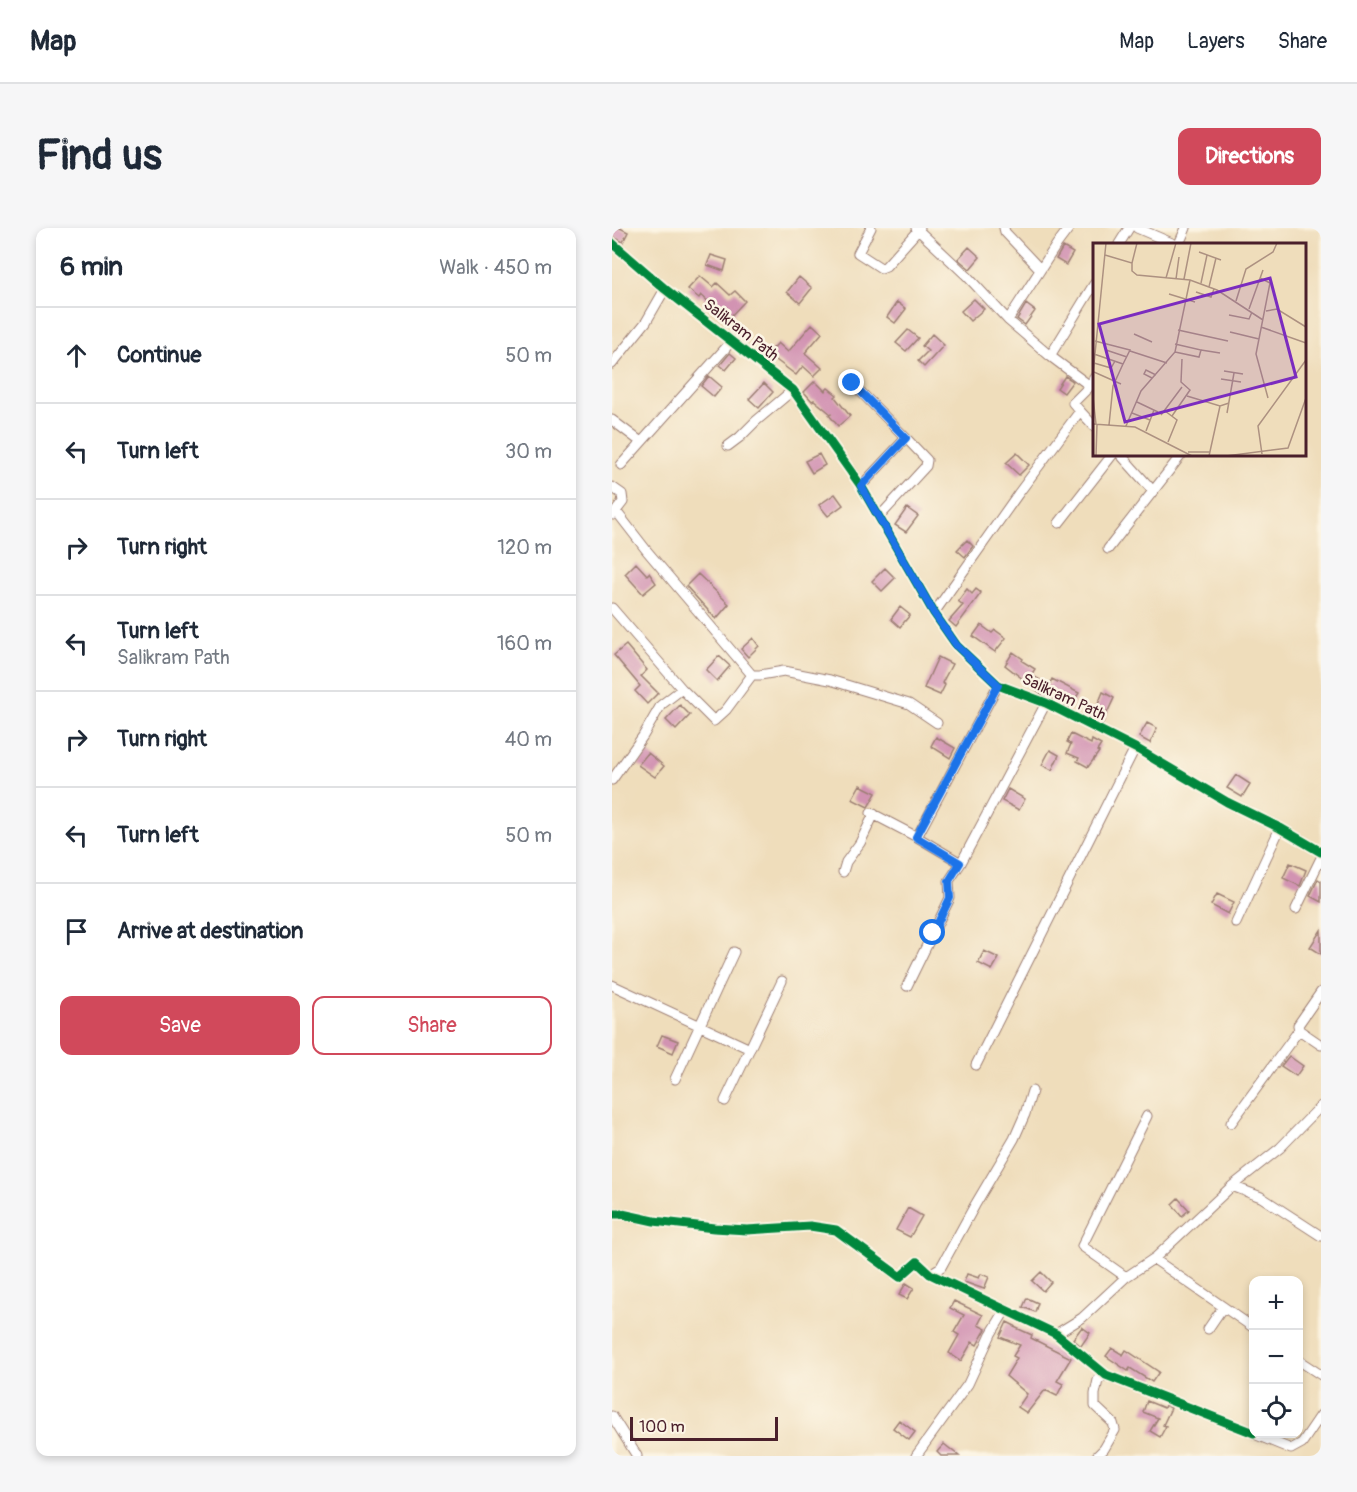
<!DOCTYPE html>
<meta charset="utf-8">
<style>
:root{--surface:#fff;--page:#f6f6f7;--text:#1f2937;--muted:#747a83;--line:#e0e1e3;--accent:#d1495b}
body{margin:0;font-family:Pangolin,sans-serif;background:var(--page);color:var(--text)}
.controls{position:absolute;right:18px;bottom:18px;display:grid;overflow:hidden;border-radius:12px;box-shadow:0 3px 9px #0003}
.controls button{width:54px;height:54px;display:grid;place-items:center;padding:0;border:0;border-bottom:2px solid var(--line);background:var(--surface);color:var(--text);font:30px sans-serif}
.scale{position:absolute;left:18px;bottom:15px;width:148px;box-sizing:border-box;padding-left:6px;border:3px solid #4a1f2b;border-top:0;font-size:16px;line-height:21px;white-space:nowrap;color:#4a1f2b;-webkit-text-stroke:4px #fcf5e5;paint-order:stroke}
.stop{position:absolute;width:18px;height:18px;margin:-14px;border:4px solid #1a73e8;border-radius:50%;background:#fff}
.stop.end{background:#1a73e8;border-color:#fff;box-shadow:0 2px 6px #0008}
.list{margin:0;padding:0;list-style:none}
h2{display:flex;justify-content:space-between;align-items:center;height:78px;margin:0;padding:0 24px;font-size:26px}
h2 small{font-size:20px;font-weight:400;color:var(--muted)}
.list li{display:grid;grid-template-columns:39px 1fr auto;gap:18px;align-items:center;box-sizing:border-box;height:96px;padding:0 24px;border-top:2px solid var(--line)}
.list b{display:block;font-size:22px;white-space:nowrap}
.list p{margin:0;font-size:20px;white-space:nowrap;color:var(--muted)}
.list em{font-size:20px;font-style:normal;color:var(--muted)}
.actions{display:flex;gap:12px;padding:18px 24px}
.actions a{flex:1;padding:14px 0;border:2px solid var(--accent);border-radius:12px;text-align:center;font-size:21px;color:var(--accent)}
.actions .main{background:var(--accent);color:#fff}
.icon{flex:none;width:33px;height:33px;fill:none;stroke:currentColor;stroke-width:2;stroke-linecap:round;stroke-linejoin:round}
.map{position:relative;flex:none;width:709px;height:1228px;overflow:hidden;border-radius:12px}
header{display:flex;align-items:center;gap:36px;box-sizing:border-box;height:84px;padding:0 30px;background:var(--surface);border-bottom:2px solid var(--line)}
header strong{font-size:28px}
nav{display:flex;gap:33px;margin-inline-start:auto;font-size:21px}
.intro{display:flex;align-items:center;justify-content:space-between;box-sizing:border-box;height:144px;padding:0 36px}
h1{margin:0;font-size:42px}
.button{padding:15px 27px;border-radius:12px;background:var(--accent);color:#fff;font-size:21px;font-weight:700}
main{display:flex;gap:36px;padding:0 36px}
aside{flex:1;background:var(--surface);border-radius:12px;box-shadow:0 3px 9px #0003}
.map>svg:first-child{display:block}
.building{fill:#d293b2}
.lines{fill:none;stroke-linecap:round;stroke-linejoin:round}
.street-casing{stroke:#9c7e73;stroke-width:11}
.street{stroke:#fff;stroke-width:9}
.cycleway-casing{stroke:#fcf5e5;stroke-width:13}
.cycleway{stroke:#00873e;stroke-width:9}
.route{stroke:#1a73e8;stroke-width:8}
.labels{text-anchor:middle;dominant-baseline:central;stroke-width:5;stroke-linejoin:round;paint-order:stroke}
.street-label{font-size:16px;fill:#4a1f2b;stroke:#fcf5e5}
.inset-road{fill:none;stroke:#ad9181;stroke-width:1.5}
.view{fill:#7b2cbf;fill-opacity:0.15;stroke:#7b2cbf;stroke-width:3}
.inset-edge{fill:none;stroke:#4a1f2b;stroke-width:3}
</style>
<header>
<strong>Map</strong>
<nav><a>Map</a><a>Layers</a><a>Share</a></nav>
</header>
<div class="intro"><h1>Find us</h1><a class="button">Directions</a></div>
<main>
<aside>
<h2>6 min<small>Walk · 450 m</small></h2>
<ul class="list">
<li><svg class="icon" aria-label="ahead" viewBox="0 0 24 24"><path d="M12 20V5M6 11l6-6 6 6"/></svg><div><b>Continue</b></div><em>50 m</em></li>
<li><svg class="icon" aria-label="left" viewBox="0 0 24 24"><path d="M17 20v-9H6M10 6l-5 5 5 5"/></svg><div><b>Turn left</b></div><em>30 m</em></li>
<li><svg class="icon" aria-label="right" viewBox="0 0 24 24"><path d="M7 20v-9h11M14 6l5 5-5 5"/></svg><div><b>Turn right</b></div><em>120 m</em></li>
<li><svg class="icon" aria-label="left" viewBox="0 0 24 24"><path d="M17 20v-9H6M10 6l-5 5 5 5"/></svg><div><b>Turn left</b><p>Salikram Path</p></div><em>160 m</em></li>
<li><svg class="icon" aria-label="right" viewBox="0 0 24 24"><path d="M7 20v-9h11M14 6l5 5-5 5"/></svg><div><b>Turn right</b></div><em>40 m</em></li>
<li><svg class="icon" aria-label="left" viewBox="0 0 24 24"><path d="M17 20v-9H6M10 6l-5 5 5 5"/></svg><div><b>Turn left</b></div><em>50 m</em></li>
<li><svg class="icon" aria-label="arrive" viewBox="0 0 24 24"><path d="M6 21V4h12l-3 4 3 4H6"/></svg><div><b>Arrive at destination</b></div></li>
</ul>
<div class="actions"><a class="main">Save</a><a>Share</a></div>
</aside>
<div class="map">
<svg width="709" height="1228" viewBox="0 0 709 1228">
<rect width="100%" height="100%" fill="#fcf5e5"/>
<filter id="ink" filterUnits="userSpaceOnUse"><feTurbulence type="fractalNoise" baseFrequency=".0167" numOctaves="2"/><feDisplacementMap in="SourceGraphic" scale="12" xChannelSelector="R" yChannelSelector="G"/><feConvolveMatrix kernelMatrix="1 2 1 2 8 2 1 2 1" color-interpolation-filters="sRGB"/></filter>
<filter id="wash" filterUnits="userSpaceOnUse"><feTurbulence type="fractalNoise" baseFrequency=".008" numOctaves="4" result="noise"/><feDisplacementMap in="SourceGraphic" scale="24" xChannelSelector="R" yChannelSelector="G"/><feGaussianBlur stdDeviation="1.35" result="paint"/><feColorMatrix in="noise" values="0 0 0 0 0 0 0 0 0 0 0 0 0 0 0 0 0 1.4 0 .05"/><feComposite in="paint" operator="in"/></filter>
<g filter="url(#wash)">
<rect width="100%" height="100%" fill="#efddbb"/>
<g id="blocks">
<path class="building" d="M0,0H8L16,4L11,14L0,8Z
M357,19L368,29L358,41L346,31Z
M451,19L461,25L454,37L444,31Z
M99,27L115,32L112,43L95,37Z
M88,48L101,59L105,55L118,67L123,63L133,73L116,91L103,77L102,79L89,67L87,70L76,61Z
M187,49L200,60L188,75L175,64Z
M362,71L372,81L358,93L349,83Z
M285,74L294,81L283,95L275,89Z
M414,76L423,83L413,97L405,91Z
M200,96L210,105L193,125L210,140L202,148L191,138L184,147L156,126L166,115L176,124Z
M296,102L306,110L294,123L284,115Z
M320,106L332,117L312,139L306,133L316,123L310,118Z
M118,125L124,130L114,142L108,137Z
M97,148L110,159L102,169L89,158Z
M453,148L461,153L452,165L445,160Z
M203,153L213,163L216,160L225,167L223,169L238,188L226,198L217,187L219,186L202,172L200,173L192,164Z
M152,155L161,164L147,180L137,171Z
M405,225L417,237L407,247L394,235Z
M207,226L213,237L200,245L193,233Z
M223,266L231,277L216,288L207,277Z
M295,280L306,288L294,304L283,297Z
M355,312L361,318L353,329L345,322Z
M24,335L35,347L37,345L44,355L31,366L13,346Z
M273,340L283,350L270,363L260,353Z
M86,346L117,376L104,391L74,358Z
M355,361L360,366L364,361L369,365L344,399L337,393L351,377L346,373Z
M288,379L298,387L288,399L279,391Z
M369,397L380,405L383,402L394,410L383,424L361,408Z
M141,410L147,418L136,429L129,421Z
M14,417L35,442L29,448L46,465L35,476L23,463L28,458L2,427Z
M401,424L411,431L410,433L423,441L419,447L437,457L440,451L467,465L458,479L444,471V472L431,467L393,437Z
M107,428L118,438L105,453L94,442Z
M326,429L340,436L330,455L333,457L328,467L312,460Z
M491,464L502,470L490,496L480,491Z
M68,477L78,487L64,502L54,492Z
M535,495L545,500L538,515L527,509Z
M459,506L479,516L480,512L489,517L485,523L487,524L476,539L465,533L467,530L455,525L459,516L455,514Z
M324,509L343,520L338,530L319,518Z
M438,522L447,527L440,542L430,537Z
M36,525L52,538L43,549L26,537Z
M624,547L638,556L630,569L615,560Z
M248,557L264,565L256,579L240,571Z
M396,561L413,571L407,582L390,573Z
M678,635L694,642L688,658L671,650Z
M706,651L709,653V674L698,668Z
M605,666L622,674L616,686L599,677Z
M709,702V726L698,719Z
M372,723L387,730L380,742L366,735Z
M50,807L66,813L61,825L45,818Z
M677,828L691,838L684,848L669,838Z
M566,970L577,982L570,988L560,976Z
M296,980L310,988L298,1009L284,1002Z
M429,1044L439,1054L431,1063L420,1053Z
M355,1046L367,1050L369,1046L377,1049L372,1061L352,1054Z
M294,1055L302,1060L295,1071L287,1067Z
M415,1070L426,1075L423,1084L411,1079Z
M342,1073L371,1087L366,1097L374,1101L365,1117L360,1114L349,1133L337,1125L347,1107L342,1104L352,1087L338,1080Z
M395,1094L403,1098L402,1099L420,1107L419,1110L459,1130L445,1153L451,1156L445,1168L433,1162L415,1185L406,1179L415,1166L394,1148L405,1130L401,1128L408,1117L388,1109Z
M470,1099L478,1105L469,1118L461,1111Z
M500,1120L511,1127L514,1122L547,1144L540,1154L518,1140L516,1143L494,1128Z
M535,1173L552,1180L553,1177L559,1180L551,1197L554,1198L548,1209L538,1203L546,1190L531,1184Z
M287,1192L303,1204L297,1212L281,1200Z
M332,1216L347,1228H329L325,1224Z"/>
</g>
</g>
<g filter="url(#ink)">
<use href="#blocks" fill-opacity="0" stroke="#9c7e73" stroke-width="1.5"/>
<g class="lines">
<g class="street-casing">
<path id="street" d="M259,0L246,25L269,40L274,38L308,0
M304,0L355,48L396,92
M392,0L393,4L428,41
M457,0L445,16L396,92L438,128L478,158L482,150
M525,0L562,16
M0,15L53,61L181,162L249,258L322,385L345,418L386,457L434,475L527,522L615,574L668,600L709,624
M507,16L517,0
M567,16L574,0
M438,128L482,56
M0,136L34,94L53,61
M240,155L294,210
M468,183L482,198
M0,192L29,214
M116,218L128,209L144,193L181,162
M508,226L541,263
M9,237L119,114
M249,258L294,210L315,232L314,238L268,288
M0,259L10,266L11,274L1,287
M4,283L35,323L140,447
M447,295L501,226
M496,321L570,226
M0,380L70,461L102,493L114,482L140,447H148L172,443L218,452L297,476L325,495
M322,385L406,266L468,183L461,175L478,158
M386,457L305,609L349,635L434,475
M0,552L31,508L49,477L70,461
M259,585L305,609
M231,644L234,634L248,615L262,586
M684,681L709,630
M624,695L668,600
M0,757L138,821
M295,758L338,670L337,653L349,635
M709,764L686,797L687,802L709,817
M364,837L523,520
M63,851L122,724
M113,873L170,753
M619,895L687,802
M620,958L649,969L709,1008
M0,986H10L42,993L102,1000L135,1002L198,998L224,1002L288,1049L305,1034L318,1046L444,1106L494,1147L642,1205
M542,1031L642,1100
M318,1046L329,1039L363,977L402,911L413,886L420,863
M514,1049L470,1018L535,888
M596,1101L611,1079
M444,1106L470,1090L514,1049L544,1029L620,958L668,920L709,878
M686,1132L709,1147
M0,1188L25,1228
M642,1206L679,1221L690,1215L709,1187
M304,1228L356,1156L379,1106L394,1081
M485,1228L492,1221L503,1202L501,1195L483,1178V1166L486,1152L494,1147"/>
</g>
<use href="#street" class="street"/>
<g class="cycleway-casing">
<path id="cycleway" d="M0,15L53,61L181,162L249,258L322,385L345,418L386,457L434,475L527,522L615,574L668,600L709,624
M0,986H10L42,993L102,1000L135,1002L198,998L224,1002L288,1049L305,1034L318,1046L444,1106L494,1147L642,1205"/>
</g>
<use href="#cycleway" class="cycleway"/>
</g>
</g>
<g class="lines" filter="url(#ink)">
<path class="route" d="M240,155L294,210L249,258L322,385L345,418L386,457L304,609L348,635L337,653L338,670L321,705"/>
</g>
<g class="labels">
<g class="street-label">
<text transform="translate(129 102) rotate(38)">Salikram Path</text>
<text transform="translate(452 469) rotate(25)">Salikram Path</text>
</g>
</g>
<g transform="translate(481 15)">
<rect width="213" height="213" fill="#efddbb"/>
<path class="inset-road" d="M106,9L128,17M12,12L39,20V28L44,32L97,37L124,47L170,77M39,20L44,0M73,35L83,0M167,35L177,40L163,111L175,155M83,36L86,14M91,36L98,0M108,40L114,12M116,44L123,15M103,49L118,54L121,46M76,51L102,59M143,58L153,26L180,9L184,0M156,66L170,27M173,68L184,66L213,84M136,72L156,76L159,69M168,84L213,100M85,87L135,98M137,89L166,96M41,91L59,99M13,107L34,114M108,107L127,110M37,108L74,120M82,109L106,114L108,107L82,101M1,111L30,121L37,107L2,98M1,120L18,125L22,118M131,128L150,131M1,129L28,141M0,131L13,0M59,135L51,131L53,127L63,132M128,136L148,139M94,153L127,163L136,160M0,154L3,181M44,159L65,169M72,168L84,177L75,199M39,170L57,177M134,170L141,130M68,172L89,144M79,173L97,147L88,139L89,116M0,181L42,184L99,213M16,182L20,143L30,121M33,183L48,148L82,109L97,37M53,188L61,167M95,209H117M169,211L165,183L213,117M3,213L4,181M116,213L127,163M133,213L195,205L213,155"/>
<path class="view" d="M177,35L203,134L32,179L6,81Z"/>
<rect width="213" height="213" class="inset-edge"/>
</g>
</svg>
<div class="controls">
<button>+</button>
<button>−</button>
<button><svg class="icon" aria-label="locate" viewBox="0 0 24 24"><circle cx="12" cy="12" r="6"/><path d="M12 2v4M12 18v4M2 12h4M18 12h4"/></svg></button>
</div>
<div class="scale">100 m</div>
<div class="stop" style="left:321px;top:705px"></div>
<div class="stop end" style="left:240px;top:155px"></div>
</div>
</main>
